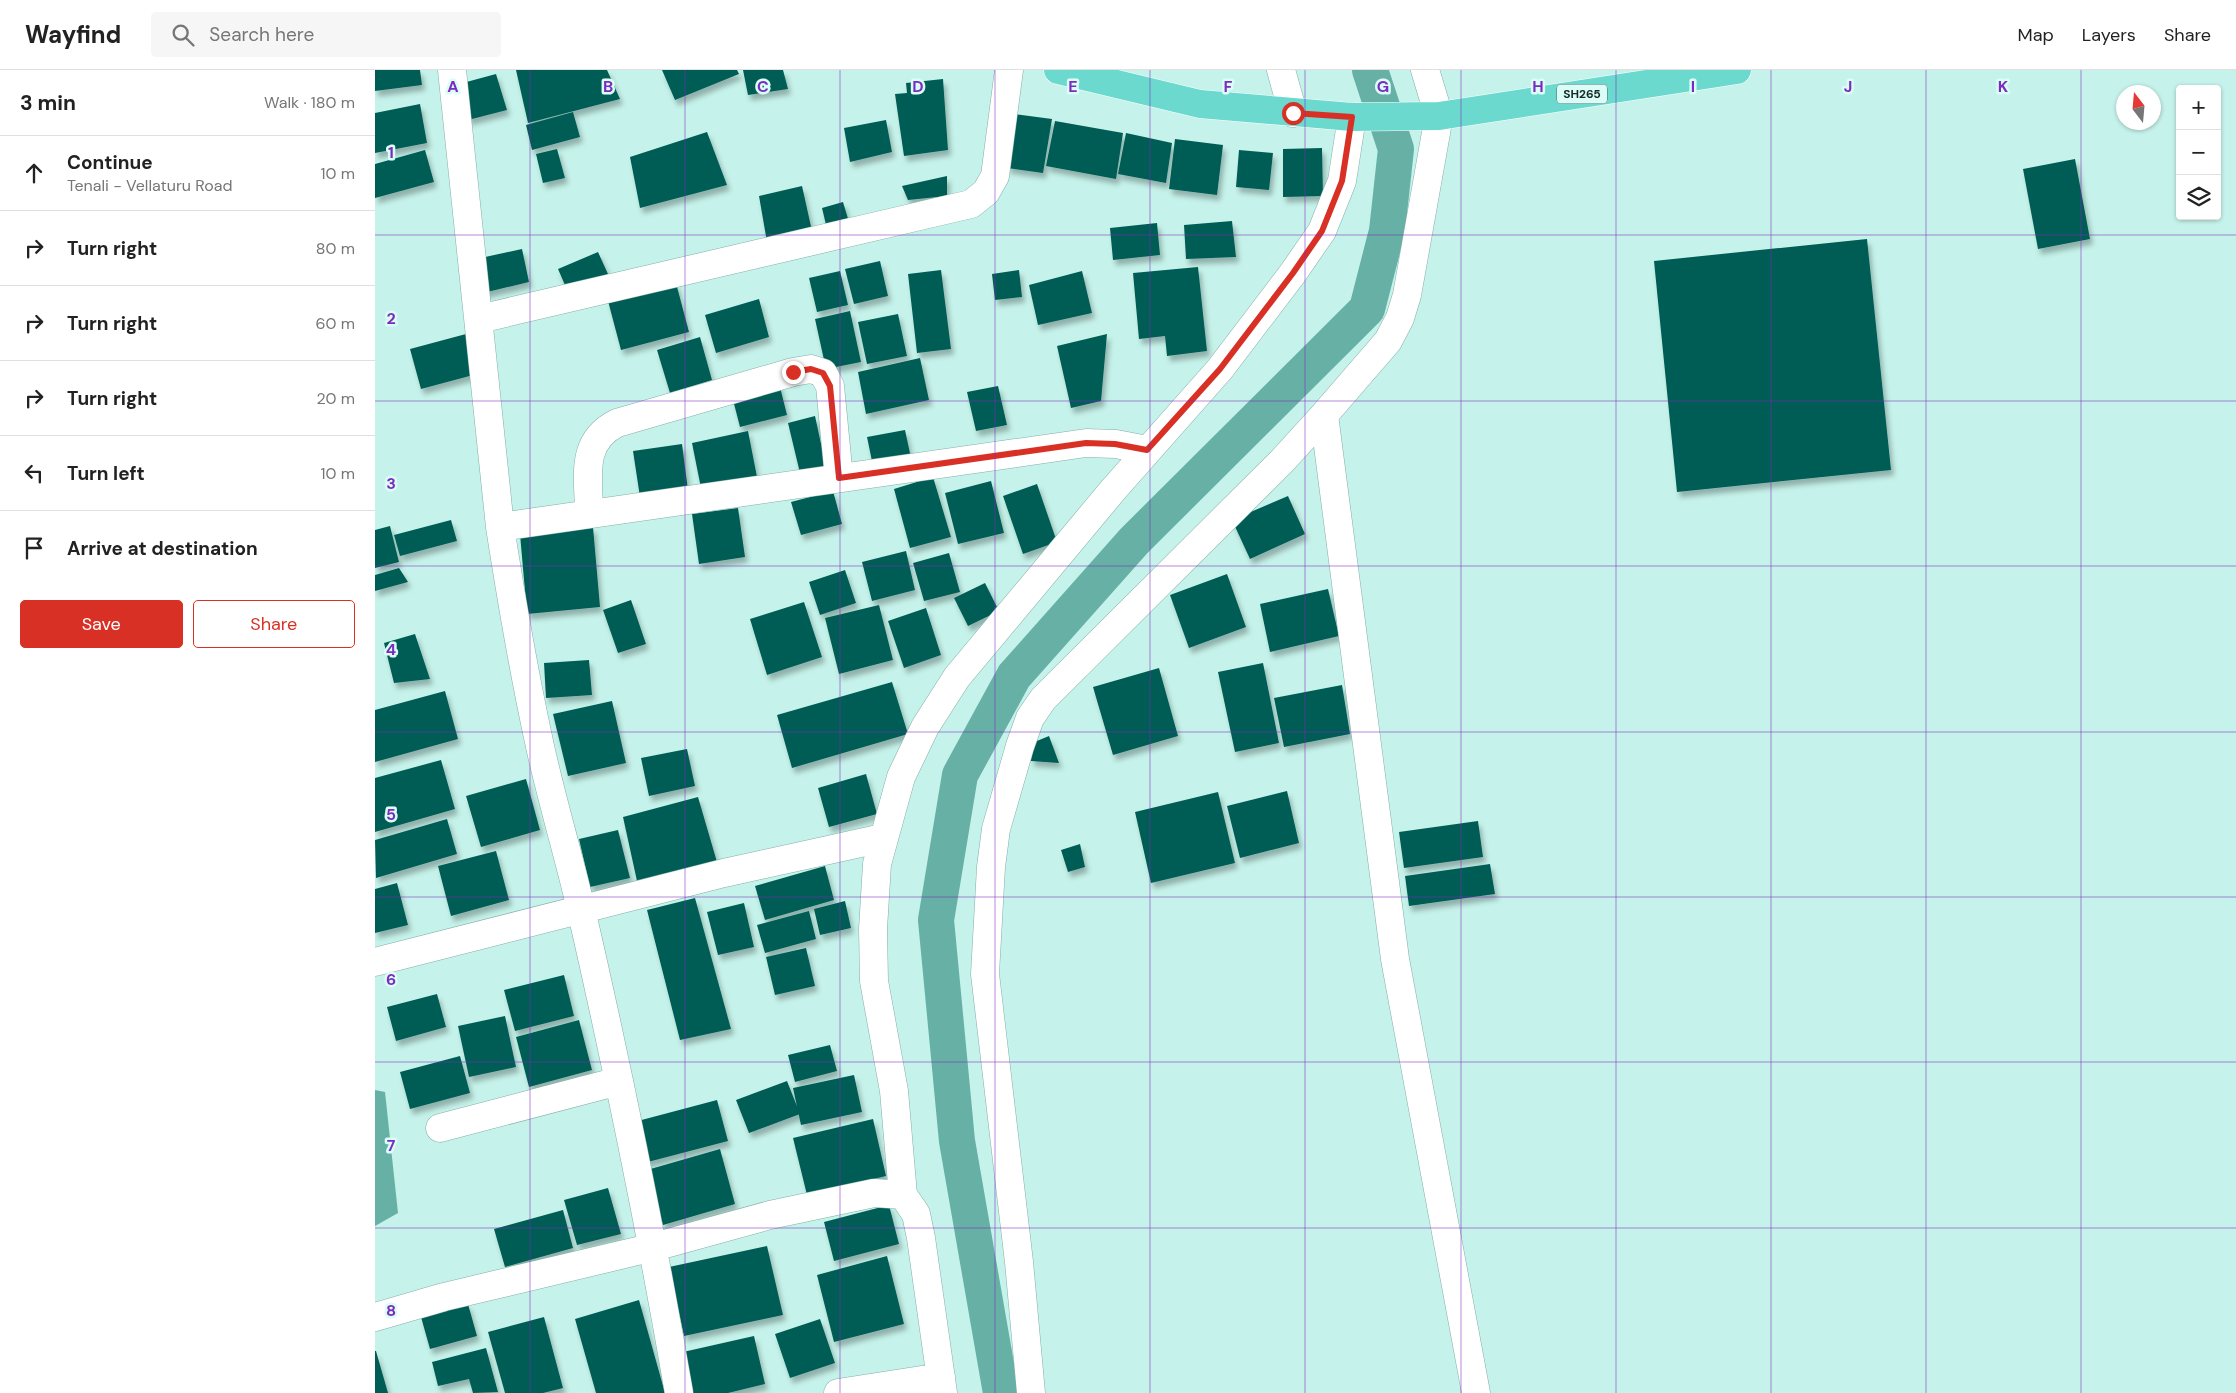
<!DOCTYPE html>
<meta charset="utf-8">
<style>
:root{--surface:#fff;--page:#f6f6f6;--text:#222;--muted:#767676;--line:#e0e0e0;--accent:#d93025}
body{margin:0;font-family:"DM Sans",sans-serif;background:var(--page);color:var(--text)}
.controls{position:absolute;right:15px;top:15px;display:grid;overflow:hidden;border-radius:5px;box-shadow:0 1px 4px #0004}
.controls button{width:45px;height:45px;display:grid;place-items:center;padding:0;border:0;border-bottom:1px solid var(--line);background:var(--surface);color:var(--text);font:25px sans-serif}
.compass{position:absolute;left:1741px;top:15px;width:45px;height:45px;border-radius:50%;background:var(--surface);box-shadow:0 1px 4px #0004;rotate:344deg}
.stop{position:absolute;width:15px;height:15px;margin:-11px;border:4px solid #d93025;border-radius:50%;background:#fff}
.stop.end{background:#d93025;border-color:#fff;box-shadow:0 1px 5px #0008}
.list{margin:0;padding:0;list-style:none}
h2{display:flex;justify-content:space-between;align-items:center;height:65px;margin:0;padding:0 20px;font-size:21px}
h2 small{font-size:16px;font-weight:400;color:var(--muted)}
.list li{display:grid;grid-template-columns:32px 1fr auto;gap:15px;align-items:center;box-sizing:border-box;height:75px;padding:0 20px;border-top:1px solid var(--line)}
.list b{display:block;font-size:19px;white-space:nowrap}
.list p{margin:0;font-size:16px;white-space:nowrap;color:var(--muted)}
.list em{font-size:16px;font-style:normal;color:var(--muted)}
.actions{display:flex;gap:10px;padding:15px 20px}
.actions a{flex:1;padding:11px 0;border:1px solid var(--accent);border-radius:5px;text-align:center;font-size:18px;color:var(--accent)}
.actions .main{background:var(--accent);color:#fff}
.icon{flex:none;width:28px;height:28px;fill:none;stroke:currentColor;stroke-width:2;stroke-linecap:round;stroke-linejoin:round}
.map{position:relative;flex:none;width:1861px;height:1323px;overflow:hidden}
header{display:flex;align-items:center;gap:30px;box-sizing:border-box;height:70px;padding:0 25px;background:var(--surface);border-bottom:1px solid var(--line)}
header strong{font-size:24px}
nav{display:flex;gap:28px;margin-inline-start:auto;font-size:18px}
.search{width:350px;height:45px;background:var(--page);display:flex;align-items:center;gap:12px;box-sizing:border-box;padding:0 18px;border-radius:5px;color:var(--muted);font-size:19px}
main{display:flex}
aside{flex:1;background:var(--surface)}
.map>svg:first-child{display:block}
.water{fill:#66b0a5}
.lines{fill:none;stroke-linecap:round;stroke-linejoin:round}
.canal{stroke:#66b0a5;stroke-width:36}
.building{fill:#005d54;filter:url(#shadow)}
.minor-casing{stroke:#84afa7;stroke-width:29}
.major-casing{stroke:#fff;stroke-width:29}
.minor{stroke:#fff;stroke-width:28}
.major{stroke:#6bd9ce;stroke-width:28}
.route{stroke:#d93025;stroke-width:6}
.grid{fill:none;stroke:#7b2cbf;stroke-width:1;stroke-opacity:0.55}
.labels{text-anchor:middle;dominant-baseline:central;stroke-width:5;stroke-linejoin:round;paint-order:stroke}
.shield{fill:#dafdf7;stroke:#526965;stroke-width:1}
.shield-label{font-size:12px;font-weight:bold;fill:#172926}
.grid-label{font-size:16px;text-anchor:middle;font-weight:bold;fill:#7b2cbf;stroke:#dafdf7;stroke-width:5;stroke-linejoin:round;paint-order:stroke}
</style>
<header>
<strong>Wayfind</strong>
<div class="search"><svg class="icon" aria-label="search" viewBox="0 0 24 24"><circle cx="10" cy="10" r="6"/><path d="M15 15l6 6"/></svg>Search here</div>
<nav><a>Map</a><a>Layers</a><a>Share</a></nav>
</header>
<main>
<aside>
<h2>3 min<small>Walk · 180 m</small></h2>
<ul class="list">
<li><svg class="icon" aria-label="ahead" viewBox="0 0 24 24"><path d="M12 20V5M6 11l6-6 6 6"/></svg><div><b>Continue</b><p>Tenali - Vellaturu Road</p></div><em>10 m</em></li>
<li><svg class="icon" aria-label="right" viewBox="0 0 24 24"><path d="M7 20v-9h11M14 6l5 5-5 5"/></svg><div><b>Turn right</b></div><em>80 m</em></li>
<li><svg class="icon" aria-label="right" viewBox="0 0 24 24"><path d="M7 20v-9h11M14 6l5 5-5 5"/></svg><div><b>Turn right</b></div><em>60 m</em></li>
<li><svg class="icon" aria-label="right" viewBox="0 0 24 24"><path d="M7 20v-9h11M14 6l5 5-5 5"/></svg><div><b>Turn right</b></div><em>20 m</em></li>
<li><svg class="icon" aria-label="left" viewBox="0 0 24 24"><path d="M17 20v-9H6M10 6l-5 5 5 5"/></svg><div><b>Turn left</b></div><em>10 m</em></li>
<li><svg class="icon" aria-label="arrive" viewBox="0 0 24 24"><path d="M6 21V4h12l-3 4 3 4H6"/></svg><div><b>Arrive at destination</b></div></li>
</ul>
<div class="actions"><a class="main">Save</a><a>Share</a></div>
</aside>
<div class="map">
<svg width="1861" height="1323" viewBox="0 0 1861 1323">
<defs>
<filter id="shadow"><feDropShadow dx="3" dy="5.5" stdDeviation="2.5" flood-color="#0004"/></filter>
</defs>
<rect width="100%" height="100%" fill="#c5f2ea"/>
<path class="water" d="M0,1020L10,1022L23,1143L0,1156Z"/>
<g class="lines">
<path class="canal" d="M626,1323L582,1071L561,850L585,705L639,606L759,471L992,239L1012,161L1021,79L995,0"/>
</g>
<path class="building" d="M0,0H45L47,15L0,21Z
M141,0H232L245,29L153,53Z
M287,0H362L364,4L300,30Z
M368,0H408L413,19L373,25Z
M121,4L132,40L93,50L84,14Z
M568,9L573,80L529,86L520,24L532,23L531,13Z
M45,34L52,73L0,83V43Z
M198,42L205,67L157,80L151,55Z
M639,44L677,49L668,103L632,98Z
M511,50L517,82L475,92L469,58Z
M680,51L748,63L741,109L671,96Z
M332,62L352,115L265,138L255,87Z
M751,63L797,73L791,113L743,104Z
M800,69L848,75L842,125L794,119Z
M947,78L948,126L908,127V79Z
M182,79L190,108L168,113L161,84Z
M50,80L59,112L0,128V94Z
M864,80L898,83L894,120L861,117Z
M1700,89L1715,169L1663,179L1648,99Z
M572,106V126L533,130L527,116Z
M427,116L437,161L392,172L384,126Z
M468,132L474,152L452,159L447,138Z
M857,151L861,187L811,189L809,155Z
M782,153L785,185L738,190L735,158Z
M1492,169L1516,400L1302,422L1279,191Z
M147,179L154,212L108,223L101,189Z
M223,182L233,204L193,222L183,199Z
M505,191L513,226L479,234L470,199Z
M823,197L832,281L792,286L790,266L764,269L758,203Z
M566,200L576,279L542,283L533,204Z
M644,200L647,227L620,230L617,204Z
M465,201L473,235L442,242L434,208Z
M707,201L717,243L663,255L654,215Z
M301,213L314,262L246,280L233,231Z
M384,229L394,267L341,283L330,245Z
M475,241L486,292L451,299L440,249Z
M523,244L532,286L492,294L483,252Z
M91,264L102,304L46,319L35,279Z
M732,264L726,331L696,338L682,276Z
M325,267L337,310L295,323L282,280Z
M545,288L554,330L491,344L483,302Z
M404,313L412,345L365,357L357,326Z
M623,316L632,355L601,361L592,322Z
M440,346L451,397L425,403L413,353Z
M530,360L536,388L498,396L492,367Z
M373,361L382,407L326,418L317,373Z
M307,374L313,420L265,427L258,381Z
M558,407L576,467L535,478L519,419Z
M616,411L629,463L583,474L570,423Z
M662,414L682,472L648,484L628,426Z
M458,421L467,454L426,465L416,432Z
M913,426L930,464L875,489L857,450Z
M363,438L370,487L324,494L317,444Z
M76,450L82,471L25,486L19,465Z
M15,456L24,492L0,498V460Z
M218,457L225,537L152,544L145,464Z
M531,481L540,520L497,531L487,492Z
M574,483L585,522L549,531L538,493Z
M24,498L33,512L0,521V505Z
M470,500L481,533L445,545L434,512Z
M852,504L871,557L814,578L795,525Z
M610,513L624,541L593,556L579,528Z
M953,519L964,566L895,582L885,534Z
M256,530L271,574L243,583L228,540Z
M429,532L447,587L392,605L375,549Z
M504,535L518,590L464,604L450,548Z
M551,538L566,585L529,598L513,551Z
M40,564L55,609L19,613L9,573Z
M214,590L217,625L171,628L169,593Z
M888,593L904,673L860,682L843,602Z
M784,598L803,666L738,685L718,617Z
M517,612L533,664L417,698L402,645Z
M967,615L975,664L909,677L899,628Z
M70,621L83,669L0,692V640Z
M237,631L251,693L193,706L178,644Z
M674,666L684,693L656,691L657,673Z
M312,679L320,716L274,726L266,688Z
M66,690L80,739L0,762V708Z
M491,704L502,744L454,757L443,718Z
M151,709L165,760L106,777L91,726Z
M912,721L924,773L865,788L852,736Z
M843,722L860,793L776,813L760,742Z
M323,727L342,792L262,811L248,747Z
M72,749L82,784L1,808L0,770Z
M1103,751L1108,787L1029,798L1024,762Z
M243,760L255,808L215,817L204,769Z
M705,774L710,797L693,802L686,780Z
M121,781L134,830L76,846L63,796Z
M1115,794L1120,824L1034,836L1030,806Z
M450,796L459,830L390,850L380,816Z
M22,813L33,855L0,863V819Z
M320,828L356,959L305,970L272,840Z
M470,831L476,858L445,865L439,839Z
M369,833L379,877L343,885L332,842Z
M434,841L441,869L390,883L382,855Z
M431,878L440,916L400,925L391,887Z
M189,905L199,946L140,961L129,920Z
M62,924L71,957L21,971L12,937Z
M130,946L141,997L94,1007L83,956Z
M204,950L217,1000L154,1017L141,967Z
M455,975L462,1001L420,1012L413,985Z
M85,986L95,1023L35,1039L25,1002Z
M479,1005L487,1042L426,1055L418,1018Z
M412,1011L425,1044L374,1063L361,1030Z
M342,1030L353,1071L269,1093L259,1052Z
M498,1049L511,1106L432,1125L418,1068Z
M345,1079L360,1134L288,1155L272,1100Z
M233,1118L246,1164L202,1175L189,1130Z
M514,1135L524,1174L459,1191L449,1152Z
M188,1140L198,1178L130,1197L119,1159Z
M392,1176L408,1245L309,1266L294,1197Z
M512,1186L529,1254L459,1272L442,1205Z
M264,1230L290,1323H221L200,1249Z
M93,1234L102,1266L55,1279L46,1247Z
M169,1247L188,1318L168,1323H130L113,1262Z
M445,1249L460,1293L415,1308L400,1264Z
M379,1266L390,1314L353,1323H318L308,1282Z
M111,1278L123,1322L98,1323L94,1309L63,1316L57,1292Z
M0,1281H1L13,1323H0Z"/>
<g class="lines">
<g class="minor-casing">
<path id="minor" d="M77,0L125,457C136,527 148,598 163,667C175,725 193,782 206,839C243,1000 276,1161 304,1323
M906,0L918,43
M104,249L596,134L611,122L620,106L634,0
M949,345L1020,889L1101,1323
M214,444C214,408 204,372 242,353L418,302L436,299L448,303L455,316L464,408
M125,457L711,373L741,374L772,380
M0,892L349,803L508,768
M65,1058L244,1011
M0,1247L69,1227L279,1177L395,1145L499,1123L528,1125
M463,1323L566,1307
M568,1323L546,1168L541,1144L528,1125L519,1021L499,911L498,859L502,794L526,707L550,657L582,607L738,420L845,299L918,203L947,161L967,111L977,47
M656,1323L644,1192L610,904L616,797L621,759L645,676L655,648L668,629L908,390L949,345L1013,271L1025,248L1032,225L1064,46L1050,0"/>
</g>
<g class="major-casing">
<path id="major" d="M683,0L825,34L977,47L1064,46L1362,0"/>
</g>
<use href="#minor" class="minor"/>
<use href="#major" class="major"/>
</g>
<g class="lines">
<path class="route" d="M418,302L436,299L448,303L455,316L464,408L711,373L740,374L772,380L845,299L918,203L947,161L967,111L977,47L918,43"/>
</g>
<path class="grid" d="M155,0V1323M310,0V1323M465,0V1323M620,0V1323M775,0V1323M930,0V1323M1086,0V1323M1241,0V1323M1396,0V1323M1551,0V1323M1706,0V1323M0,165H1861M0,331H1861M0,496H1861M0,662H1861M0,827H1861M0,992H1861M0,1158H1861"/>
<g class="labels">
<rect class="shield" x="1182" y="14.5" width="50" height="19" rx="4"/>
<g class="shield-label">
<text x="1207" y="24">SH265</text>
</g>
</g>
<g class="grid-label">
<text x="78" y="22">A</text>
<text x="233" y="22">B</text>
<text x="388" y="22">C</text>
<text x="543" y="22">D</text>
<text x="698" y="22">E</text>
<text x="853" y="22">F</text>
<text x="1008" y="22">G</text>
<text x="1163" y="22">H</text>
<text x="1318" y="22">I</text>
<text x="1473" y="22">J</text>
<text x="1628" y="22">K</text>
<text x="16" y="88">1</text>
<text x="16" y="254">2</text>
<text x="16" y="419">3</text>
<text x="16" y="585">4</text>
<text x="16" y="750">5</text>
<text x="16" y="915">6</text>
<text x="16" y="1081">7</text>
<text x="16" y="1246">8</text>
</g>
</svg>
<div class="controls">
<button>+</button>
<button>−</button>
<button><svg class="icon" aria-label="layers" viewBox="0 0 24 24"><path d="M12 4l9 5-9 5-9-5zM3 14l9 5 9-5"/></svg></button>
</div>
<svg class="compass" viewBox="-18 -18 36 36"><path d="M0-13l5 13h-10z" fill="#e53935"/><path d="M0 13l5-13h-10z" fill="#767676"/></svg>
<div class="stop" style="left:918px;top:43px"></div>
<div class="stop end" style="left:418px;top:302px"></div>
</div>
</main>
